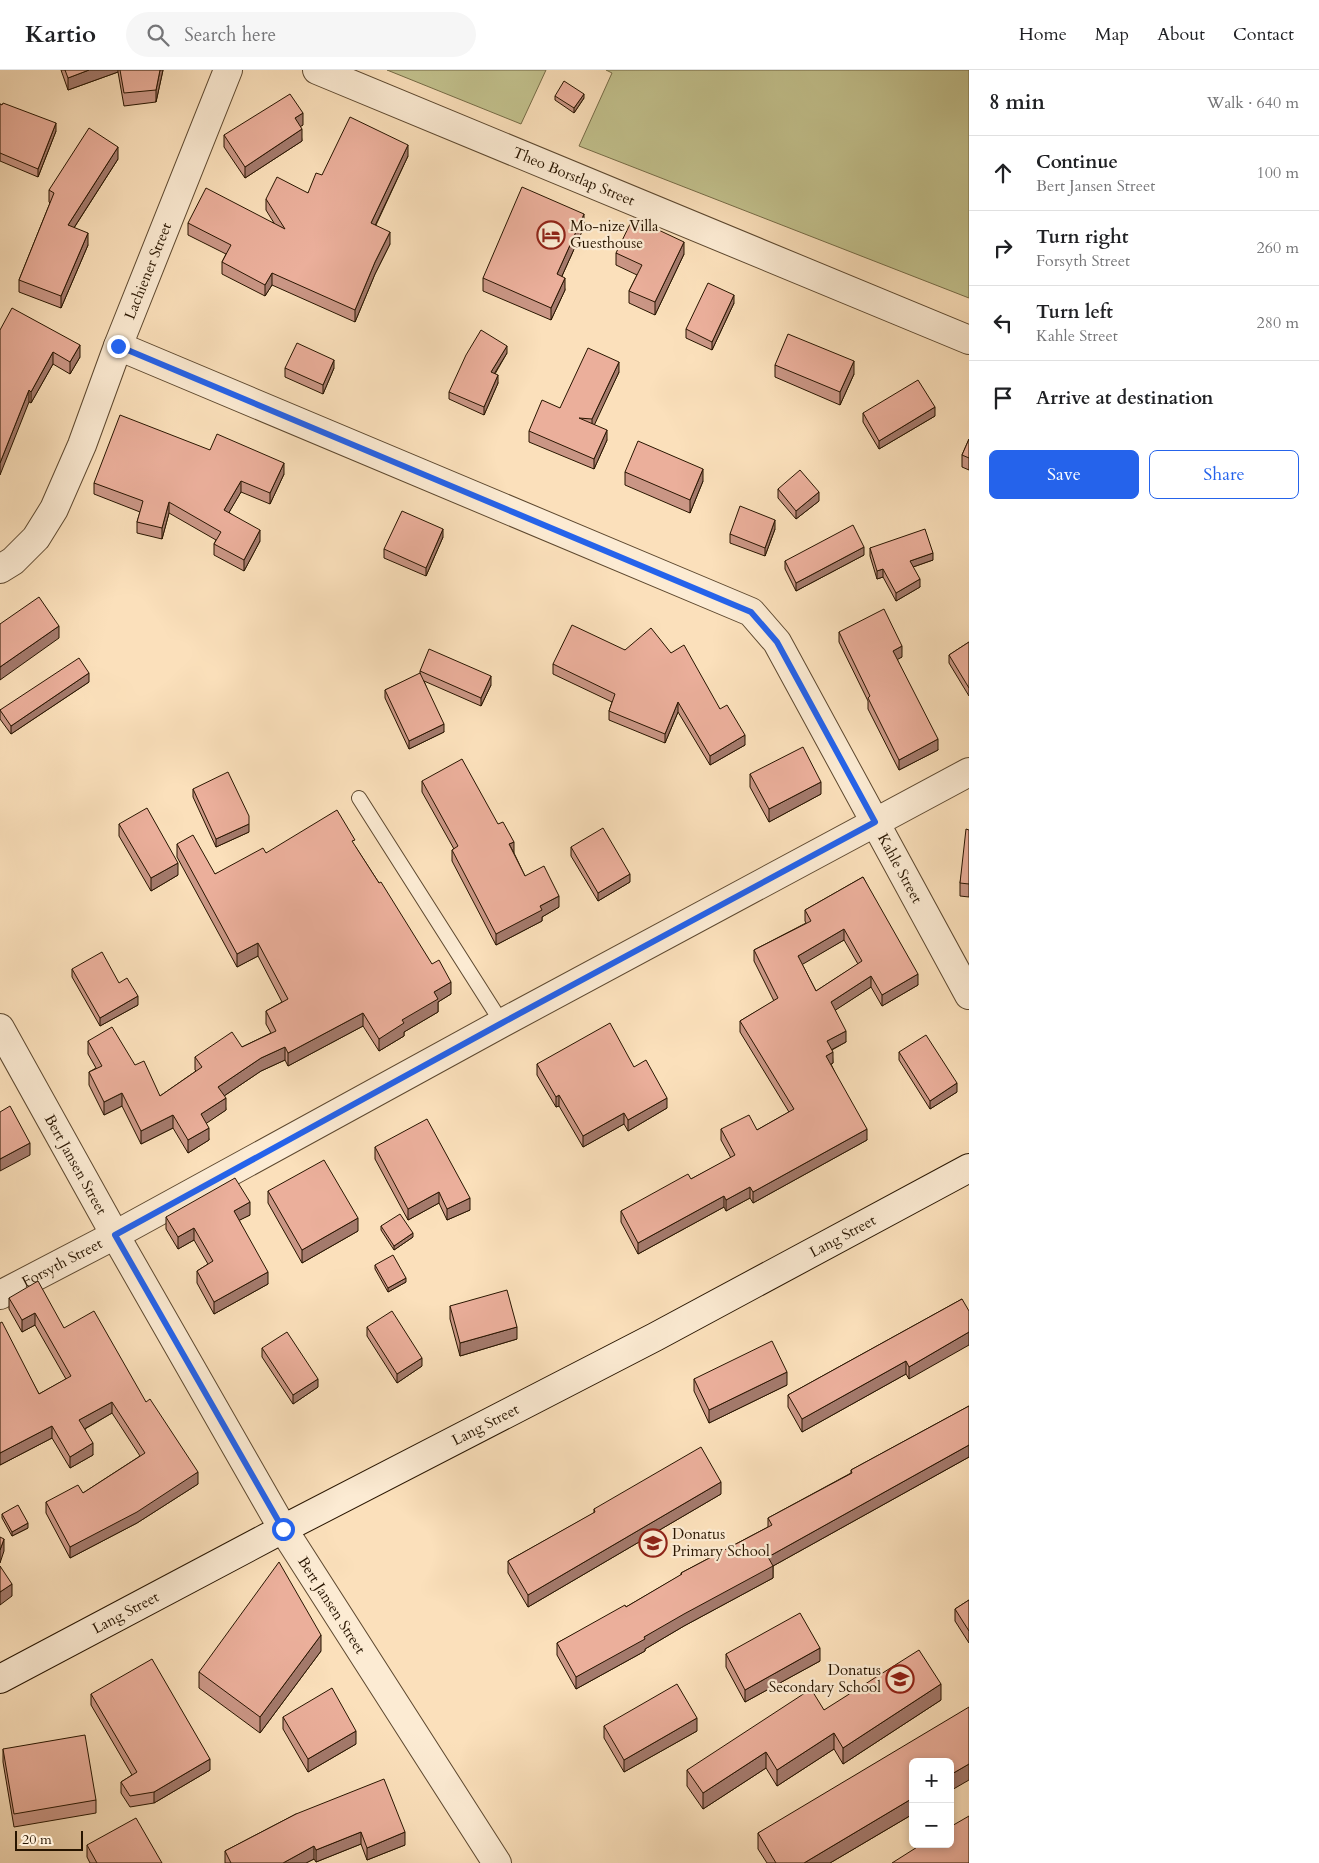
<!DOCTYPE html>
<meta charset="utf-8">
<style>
:root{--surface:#fff;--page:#f6f6f6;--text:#202124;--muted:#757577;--line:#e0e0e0;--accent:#2563eb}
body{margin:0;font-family:Cardo,serif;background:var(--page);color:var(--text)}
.controls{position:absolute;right:15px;bottom:15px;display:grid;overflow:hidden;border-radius:8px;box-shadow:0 2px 8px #0003}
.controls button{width:45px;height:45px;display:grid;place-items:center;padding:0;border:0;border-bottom:1px solid var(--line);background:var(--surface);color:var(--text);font:25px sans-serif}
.scale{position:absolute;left:15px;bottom:12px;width:68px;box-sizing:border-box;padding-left:5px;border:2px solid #281500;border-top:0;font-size:14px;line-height:18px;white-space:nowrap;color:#281500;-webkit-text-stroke:4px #fcebd3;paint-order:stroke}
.stop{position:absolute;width:15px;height:15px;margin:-11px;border:4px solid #2563eb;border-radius:50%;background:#fff}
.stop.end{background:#2563eb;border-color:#fff;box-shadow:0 1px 5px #0008}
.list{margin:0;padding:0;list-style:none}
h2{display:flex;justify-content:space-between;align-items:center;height:65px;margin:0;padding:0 20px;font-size:21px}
h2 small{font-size:16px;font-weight:400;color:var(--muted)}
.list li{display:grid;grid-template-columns:32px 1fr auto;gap:15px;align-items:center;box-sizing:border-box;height:75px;padding:0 20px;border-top:1px solid var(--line)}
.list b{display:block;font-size:19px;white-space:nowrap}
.list p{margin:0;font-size:16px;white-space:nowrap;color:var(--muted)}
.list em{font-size:16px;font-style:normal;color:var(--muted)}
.actions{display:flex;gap:10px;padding:15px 20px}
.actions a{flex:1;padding:11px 0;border:1px solid var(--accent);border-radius:8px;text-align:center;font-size:18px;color:var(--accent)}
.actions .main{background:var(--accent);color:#fff}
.icon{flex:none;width:28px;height:28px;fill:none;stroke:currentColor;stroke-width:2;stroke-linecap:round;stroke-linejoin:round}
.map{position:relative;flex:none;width:969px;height:1793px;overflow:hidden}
header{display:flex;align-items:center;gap:30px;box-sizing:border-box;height:70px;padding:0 25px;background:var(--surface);border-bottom:1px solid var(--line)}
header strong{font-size:24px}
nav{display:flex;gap:28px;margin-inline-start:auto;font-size:18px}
.search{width:350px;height:45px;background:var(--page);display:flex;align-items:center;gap:12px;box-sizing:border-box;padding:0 18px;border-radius:28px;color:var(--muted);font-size:19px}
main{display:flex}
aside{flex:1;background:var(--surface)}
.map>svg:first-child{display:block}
.green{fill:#c2c18d;stroke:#756b46}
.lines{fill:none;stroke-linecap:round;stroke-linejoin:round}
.lane-casing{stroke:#5d482f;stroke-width:16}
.street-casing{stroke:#5d482f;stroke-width:30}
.secondary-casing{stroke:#281500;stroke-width:30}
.lane{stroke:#fcebd3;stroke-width:14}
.street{stroke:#fcebd3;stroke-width:28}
.secondary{stroke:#fcebd3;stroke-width:28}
.wall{fill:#ca9685;stroke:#281500;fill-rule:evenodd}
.shaded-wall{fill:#a47a6c;stroke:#281500}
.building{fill:#ebaf9b;stroke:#281500;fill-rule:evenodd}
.route{stroke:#2563eb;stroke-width:6}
.labels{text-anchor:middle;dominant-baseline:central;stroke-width:4.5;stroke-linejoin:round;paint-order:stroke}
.street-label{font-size:15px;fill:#281500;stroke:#fcebd3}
.poi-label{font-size:15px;fill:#281500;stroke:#fcebd3;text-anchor:start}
</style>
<header>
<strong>Kartio</strong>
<div class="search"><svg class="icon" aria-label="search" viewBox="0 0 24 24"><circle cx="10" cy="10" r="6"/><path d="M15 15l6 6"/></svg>Search here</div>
<nav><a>Home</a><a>Map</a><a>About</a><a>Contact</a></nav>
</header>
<main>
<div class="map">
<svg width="969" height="1793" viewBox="0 0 969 1793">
<rect width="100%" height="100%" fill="#fbe0bb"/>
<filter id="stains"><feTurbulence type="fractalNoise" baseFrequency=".004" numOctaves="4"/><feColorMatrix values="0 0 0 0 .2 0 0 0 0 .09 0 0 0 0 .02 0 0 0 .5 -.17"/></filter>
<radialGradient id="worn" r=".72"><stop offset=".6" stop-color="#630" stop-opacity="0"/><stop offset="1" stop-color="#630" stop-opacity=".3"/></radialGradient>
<path class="green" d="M387,0H546L521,54Z
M606,0H969V228L579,76L612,3Z"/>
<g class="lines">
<g class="lane-casing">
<path id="lane" d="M359,728L502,953"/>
</g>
<g class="street-casing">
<g id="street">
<path id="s1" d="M317,0L969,270"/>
<path id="s2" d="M118,276L751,542L777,572L969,925"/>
<path id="s3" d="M0,499L13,491L36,468L54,439L82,375L118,276L228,0"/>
<path id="s4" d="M0,958L115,1165L283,1459L497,1793"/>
<path id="s5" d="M0,1225L115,1165L502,953L969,702"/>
</g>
</g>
<g class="secondary-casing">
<g id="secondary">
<path id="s6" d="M0,1609L283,1459L655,1267L969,1098"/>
</g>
</g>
<use href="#lane" class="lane"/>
<use href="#street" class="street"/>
<use href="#secondary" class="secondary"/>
</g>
<path class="wall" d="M61,0H163L156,32L124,36L118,2L68,20Z
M555,26L584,28L574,43L555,30Z
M0,34L56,61L38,107L0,91Z
M303,55L300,56L302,71L245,108L224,77V65Z
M408,86L376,155L390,174L375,204L355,252L272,215L265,226L222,204V192L226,184L188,165V153H274L266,140V129L308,123L322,105Z
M118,89L74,158L88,175L61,238L19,222V210L50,133L49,132V120Z
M584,157L562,206L565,220L551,250L483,221V208Z
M616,183L684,184L655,245L629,233V221L637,205L616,195Z
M734,233L712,280L686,268V259Z
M0,260L80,287L70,304L53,294L31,333L29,332Z
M507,283L495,304L498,313L484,345L449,329V322Z
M775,295L854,304L840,335L775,307Z
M285,298H334L323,324L285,307Z
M619,302L594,354L607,370L594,399L529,372V361L560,338Z
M863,343L935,346L879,379L863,352Z
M969,369V400L962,397V385Z
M210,380L284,404L270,434L241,422L229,442L260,471L244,501L214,485V474L216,470L169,443L162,469L137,463V452L140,442L94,424V413Z
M625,402L703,411L690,443L625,415Z
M778,419L819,431L796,449L778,428Z
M775,459L765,486L730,473V464Z
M443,467L426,506L384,488V479Z
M870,478L933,490L913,497L920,517L896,531L883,507L877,509L870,486Z
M864,485L796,521L785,499V491Z
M839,562L902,587L897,589L938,680L899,700L868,639V631L839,572Z
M969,572V626L949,593V585Z
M625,580L671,583L720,639L745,675L710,695L678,642L665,673L609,650V641L612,632L553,604V594Z
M420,601L491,615L481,636L424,611L444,662L409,679L385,628V620L420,604Z
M89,612L11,664L0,649V640Z
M750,704L821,724L769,752L750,717Z
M422,711L514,783L525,806L559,837L542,847V851L496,875L452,791V780L454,779L422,722Z
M193,719L249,762L216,777L193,727Z
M119,754L178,805L151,821L119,766Z
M969,760V827L960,826V813Z
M177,774L215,804L266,783L355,776L451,924L438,932V942L404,962V966L379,981L363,956L288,996L285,990L261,1001L224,1026L226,1040L206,1053L209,1070L188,1083L173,1058L141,1074L122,1036L104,1045L89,1015V1002L96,998L88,984V971L135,995L160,1026L196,1001L195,1000V987L242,977L271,963L266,954V941L282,932L258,886L237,897L177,787Z
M571,777L630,812L598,831L571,786Z
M863,807L918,915L882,936L871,917L835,940L846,972L832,980L833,993L831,994L867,1070L753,1133L750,1128L726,1141L724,1137L638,1184L621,1152V1141L691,1109L731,1088L721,1070V1059L757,1060L789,1042L740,962V951L774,931L754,891V880L806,853L805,851V840ZM844,870L858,894L816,921L802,894Z
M72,899L138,935L100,956L72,907Z
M899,982L957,1022L930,1039L899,990Z
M537,994L634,997L667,1038L628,1061L624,1054L583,1077L559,1036L556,1037L537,1005Z
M375,1077L470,1140L447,1150L439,1133L408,1150L375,1089Z
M268,1121L358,1161L302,1193L268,1133Z
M250,1145L239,1150L268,1214L214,1244L197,1213V1201L208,1194L194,1170L178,1179L166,1159V1147Z
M381,1156L413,1167L394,1180L381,1160Z
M375,1195L406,1212L388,1222L375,1199Z
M9,1228L64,1258L146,1332L198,1414L137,1453L70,1488L46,1443V1432L83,1423L140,1386L112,1343L85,1359L93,1385L70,1398L52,1368L0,1395V1253L39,1324L66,1309L35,1255L22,1262L9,1239Z
M962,1229L909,1309L906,1304L802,1362L788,1337V1325Z
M450,1236L517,1269L460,1286L450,1249Z
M367,1257L422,1296L397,1313L367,1266Z
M262,1278L318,1317L293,1334L262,1287Z
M694,1309L787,1315L709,1353L694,1321Z
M969,1336V1387L773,1496V1508L684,1556L645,1579V1581L576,1619L557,1585V1573L626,1537L681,1505V1503L768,1457V1448L851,1403V1400Z
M721,1424L528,1537L508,1503V1491L594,1443V1439Z
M2,1444L28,1458L12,1466L2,1448Z
M969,1530V1573L955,1551V1539Z
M321,1581L260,1663L199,1618V1602Z
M726,1584L820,1591L745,1632L726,1597Z
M91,1624L210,1700L154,1733L130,1737L121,1723V1712L132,1705L91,1635Z
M941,1630L843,1694L834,1679L777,1716L766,1698L703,1739L687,1716V1700L824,1640Z
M283,1647L356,1674L308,1702L283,1659Z
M604,1656L697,1661L624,1702L604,1668Z
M3,1679L96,1730V1743L14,1757L3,1692Z
M913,1692V1744L830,1793H767L758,1779V1763Z
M296,1744L405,1775L367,1790L361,1774L316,1792L314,1789L306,1793H225V1781Z
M87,1775L162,1793H90L87,1787Z"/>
<path class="shaded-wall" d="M89,0H118V2L68,20V8Z
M160,0H163L156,32V20Z
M584,24V28L574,43V38Z
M303,43V55L295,60V48Z
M56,53V61L38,107V99Z
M302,59V71L245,108V97Z
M408,75V86L371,164V153Z
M118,77V89L68,167V155Z
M584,144V157L557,217V204Z
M390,162V174L375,204L355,252V240L375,192Z
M88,163V175L61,238V226Z
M684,172V184L655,245V232Z
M272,203V215L265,226V215Z
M565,208V220L551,250V238Z
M734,225V233L712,280V272Z
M80,275V287L70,304V292Z
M507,276V283L491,309V302Z
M53,282V294L31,333V322Z
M334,290V298L323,324V315Z
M854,291V304L840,335V322Z
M619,292V302L592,360V349Z
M498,305V313L484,345V337Z
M29,320V332L0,405V393Z
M935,337V346L879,379V371Z
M607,360V370L594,399V389Z
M284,393V404L270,434V423Z
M703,399V411L690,443V430Z
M241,411V422L224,451V440Z
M819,422V431L796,449V441Z
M169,432V443L162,469V458Z
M775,450V459L765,486V478Z
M443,459V467L426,506V498Z
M260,460V471L244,501V490Z
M864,477V485L796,521V513Z
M933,483V490L910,498V491Z
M883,499V507L877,509V501Z
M920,509V517L896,531V523Z
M59,556V568L0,610V597Z
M902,576V587L893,592V581Z
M89,603V612L11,664V656Z
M491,606V615L481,636V628Z
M678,632V642L665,673V664Z
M444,654V662L409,679V671Z
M745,665V675L710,695V686Z
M938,669V680L899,700V690Z
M821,712V724L769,752V739Z
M249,754V762L216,777V769Z
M514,772V783L509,774Z
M178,793V805L151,821V808Z
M630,804V812L598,831V823Z
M559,826V837L542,847V851L496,875V864L540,836Z
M844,859V870L798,897V886Z
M258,873V886L237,897V884Z
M918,904V915L882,936V925Z
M871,906V917L831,943V932Z
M451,912V924L438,932V942L404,962V966L379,981V969L402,950L434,922Z
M138,926V935L100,956V948Z
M363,943V956L288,996V983Z
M846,961V972L827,982V971Z
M285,977V990L261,1001L218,1030V1017L261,988Z
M833,982V993L826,997V986Z
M957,1013V1022L930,1039V1031Z
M122,1023V1036L104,1045V1032Z
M559,1025V1036L556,1037V1027Z
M226,1028V1040L201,1057V1044Z
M667,1028V1038L628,1061V1050Z
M624,1043V1054L583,1077V1066Z
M173,1045V1058L141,1074V1061Z
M209,1058V1070L188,1083V1070Z
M867,1059V1070L753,1133V1122Z
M30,1073V1085L0,1101V1089Z
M750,1117V1128L726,1141V1130Z
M439,1122V1133L408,1150V1139Z
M724,1126V1137L638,1184V1173Z
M470,1128V1140L447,1150V1139Z
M250,1132V1145L234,1153V1141Z
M358,1148V1161L302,1193V1180Z
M194,1158V1170L178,1179V1167Z
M413,1163V1167L394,1180V1176Z
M268,1202V1214L214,1244V1232Z
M406,1208V1212L388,1222V1218Z
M35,1243V1255L22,1262V1250Z
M517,1257V1269L460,1286V1273Z
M969,1262V1275L909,1309V1297Z
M422,1288V1296L397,1313V1304Z
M906,1291V1304L802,1362V1349Z
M787,1302V1315L709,1353V1340Z
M318,1309V1317L293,1334V1325Z
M112,1332V1343L79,1362V1350Z
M52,1356V1368L0,1395V1383Z
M93,1373V1385L70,1398V1387Z
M969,1375V1387L773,1496V1508L684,1556L645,1579V1581L576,1619V1607L644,1567L768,1487Z
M198,1402V1414L137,1453L70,1488V1477Z
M721,1412V1424L528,1537V1525Z
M28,1453V1458L12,1466V1462Z
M4,1469V1481L0,1493V1480Z
M12,1514V1526L0,1535V1522Z
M321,1565V1581L260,1663V1647Z
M820,1578V1591L745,1632V1620Z
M941,1614V1630L843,1694V1678Z
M697,1648V1661L624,1702V1690Z
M356,1661V1674L308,1702V1689Z
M834,1663V1679L777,1716V1700Z
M766,1682V1698L703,1739V1723Z
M210,1689V1700L154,1733V1722Z
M969,1694V1710L950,1721V1705Z
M913,1728V1744L830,1793H804Z
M361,1762V1774L316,1792V1780Z
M405,1762V1775L367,1790V1778Z
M314,1776V1789L306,1793H283Z"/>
<path class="building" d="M65,0H89L68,8Z
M120,0H160L156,20L124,23Z
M564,11L584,24L574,38L555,26Z
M290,24L303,43L295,48L302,59L245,97L224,65Z
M3,33L56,53L38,99L0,83V34L2,35Z
M350,47L408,75L371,153L390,162L375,192L355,240L272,203L265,215L222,192L231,175L188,153L206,118L285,159L266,129L277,107L308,123L316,103L322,105Z
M89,58L118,77L68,155L88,163L61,226L19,210L54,123L49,120Z
M522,117L584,144L557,204L565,208L551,238L483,208Z
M633,148L684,172L655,232L629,221L642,195L616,183Z
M708,213L734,225L712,272L686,259Z
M12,238L80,275L70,292L53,282L31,322L29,320L0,393V260Z
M481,260L507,276L491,302L498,305L484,337L449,322L466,285Z
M788,264L854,291L840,322L775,295Z
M297,273L334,290L323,315L285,298Z
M588,278L619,292L592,349L579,348L607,360L594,389L529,361L542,330L560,338Z
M918,310L935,337L879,371L863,343Z
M120,345L210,380L217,364L284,393L270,423L241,411L224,440L260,460L244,490L214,474L221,462L169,432L162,458L137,452L143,431L94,413Z
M969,369V388L962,385Z
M638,371L703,399L690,430L625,402Z
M800,400L819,422L796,441L778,419Z
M740,436L775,450L765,478L730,464Z
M402,441L443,459L426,498L384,479Z
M853,455L864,477L796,513L785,491Z
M925,459L933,483L910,491L920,509L896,523L883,499L877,501L870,478Z
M39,527L59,556L0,597V554Z
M884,539L902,576L893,581L938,669L899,690L868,628L870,626L839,562Z
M572,555L625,580L651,558L671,583L684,575L720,639L727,635L745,665L710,686L678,632L665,664L609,641L615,624L553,594Z
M969,572V618L949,585Z
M429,579L491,606L481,628L420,601Z
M79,588L89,603L11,656L0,640Z
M420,603L444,654L409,671L385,620Z
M803,677L821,712L769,739L750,704Z
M462,689L498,754L503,752L514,772L509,774L525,806L544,796L559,826L540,836L542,840L496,864L452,780L458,776L422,711Z
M228,702L249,746V754L216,769L193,719Z
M147,738L178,793L151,808L119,754Z
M337,740L355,770L352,771L379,813L381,812L432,894L439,890L451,912L434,922L438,929L402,950L404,953L379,969L363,943L288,983L285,977L261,988L218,1017L226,1028L201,1044L209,1058L188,1070L173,1045L141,1061L122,1023L104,1032L89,1002L102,996L88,971L112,957L135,995L144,991L160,1026L202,997L195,987L232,962L242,977L276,961L266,941L288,929L258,873L237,884L177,774L193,765L215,804L263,778L266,783Z
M603,758L630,804L598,823L571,777Z
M966,759L969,760V814L960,813Z
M863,807L918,904L882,925L871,906L831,932L846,961L827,971L833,982L826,986L867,1059L753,1122L750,1117L726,1130L724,1126L638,1173L621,1141L688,1104L691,1109L735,1085L721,1059L749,1045L757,1060L794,1039L740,951L778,928L754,880L811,851L805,840ZM844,859L862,891L816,921L798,886Z
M102,882L119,913L127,908L138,926L100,948L72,899Z
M610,953L634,997L646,990L667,1028L628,1050L624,1043L583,1066L559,1025L556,1027L537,994Z
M926,965L957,1013L930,1031L899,982Z
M10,1036L30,1073L0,1089V1042Z
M427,1049L470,1128L447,1139L439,1122L408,1139L375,1077Z
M324,1090L358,1148L302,1180L268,1121Z
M235,1108L250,1132L234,1141L268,1202L214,1232L197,1201L213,1191L194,1158L178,1167L166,1147Z
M400,1144L413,1163L394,1176L381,1156Z
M393,1185L406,1208L388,1218L375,1195Z
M38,1211L64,1258L94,1241L146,1332L150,1329L198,1402L137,1442L70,1477L46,1432L78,1415L83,1423L145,1383L112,1332L79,1350L93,1373L70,1387L52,1356L0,1383V1253L2,1252L39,1324L71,1306L35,1243L22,1250L9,1228Z
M507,1220L517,1257L460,1273L450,1236Z
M962,1229L969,1241V1262L909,1297L906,1291L802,1349L788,1325Z
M392,1241L422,1288L397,1304L367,1257Z
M287,1262L318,1309L293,1325L262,1278Z
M772,1271L787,1302L709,1340L694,1309Z
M969,1336V1375L768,1487L773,1496L684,1544L644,1567L645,1569L576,1607L557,1573L625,1535L626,1537L682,1504L681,1503L772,1455L768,1448L852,1403L851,1400Z
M701,1377L721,1412L528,1525L508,1491L595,1442L594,1439Z
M18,1435L28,1453L12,1462L2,1444Z
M0,1467L4,1469L0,1480Z
M279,1492L321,1565L260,1647L199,1602Z
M0,1496L12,1514L0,1522Z
M969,1530V1561L955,1539Z
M800,1543L820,1578L745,1620L726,1584Z
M919,1580L941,1614L843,1678L834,1663L777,1700L766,1682L703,1723L687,1700L811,1619L824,1640Z
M152,1589L210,1689L154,1722L130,1726L121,1712L137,1702L91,1624Z
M677,1614L697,1648L624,1690L604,1656Z
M332,1618L356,1661L308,1689L283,1647Z
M969,1637V1694L950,1705V1692H913V1728L804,1793H776L758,1763Z
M85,1665L96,1730L14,1744L3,1679Z
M384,1709L405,1762L367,1778L361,1762L316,1780L314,1776L283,1793H231L225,1781L296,1744Z
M969,1746V1793H892L922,1774H950V1757Z
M136,1748L162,1793H97L87,1775Z"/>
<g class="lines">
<path class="route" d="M118,276L751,542L777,572L875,752L502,953L115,1165L283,1459"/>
</g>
<defs>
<g id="hotel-ring" transform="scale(1.4375)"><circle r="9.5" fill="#fcebd3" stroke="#8f2418" stroke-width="1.5"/><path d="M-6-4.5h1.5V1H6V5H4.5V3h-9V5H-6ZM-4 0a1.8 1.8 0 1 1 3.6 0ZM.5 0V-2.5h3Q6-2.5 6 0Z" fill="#8f2418"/></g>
<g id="school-ring" transform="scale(1.4375)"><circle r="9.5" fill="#fcebd3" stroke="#8f2418" stroke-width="1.5"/><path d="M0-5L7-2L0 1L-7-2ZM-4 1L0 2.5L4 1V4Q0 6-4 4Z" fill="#8f2418"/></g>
</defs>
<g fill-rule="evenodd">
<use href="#hotel-ring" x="551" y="165"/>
<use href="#school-ring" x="653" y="1473"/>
<use href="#school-ring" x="900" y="1609"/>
</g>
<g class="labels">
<g class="street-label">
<text stroke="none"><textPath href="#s1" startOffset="278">Theo Borstlap Street</textPath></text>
<text stroke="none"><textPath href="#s3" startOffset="338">Lachiener Street</textPath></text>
<text stroke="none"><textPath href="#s2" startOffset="984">Kahle Street</textPath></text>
<text stroke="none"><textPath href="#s4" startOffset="156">Bert Jansen Street</textPath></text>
<text stroke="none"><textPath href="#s6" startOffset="952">Lang Street</textPath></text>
<text stroke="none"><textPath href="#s5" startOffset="70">Forsyth Street</textPath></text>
<text stroke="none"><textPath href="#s6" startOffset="548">Lang Street</textPath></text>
<text stroke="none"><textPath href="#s4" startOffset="666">Bert Jansen Street</textPath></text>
<text stroke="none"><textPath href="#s6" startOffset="142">Lang Street</textPath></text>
</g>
<g class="poi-label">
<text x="570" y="156">Mo-nize Villa<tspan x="570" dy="17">Guesthouse</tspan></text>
<text x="672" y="1464">Donatus<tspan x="672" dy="17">Primary School</tspan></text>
<text x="881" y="1600" text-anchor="end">Donatus<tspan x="881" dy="17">Secondary School</tspan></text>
</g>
</g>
<rect width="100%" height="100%" filter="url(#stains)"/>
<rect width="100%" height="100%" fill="url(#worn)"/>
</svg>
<div class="controls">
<button>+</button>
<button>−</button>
</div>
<div class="scale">20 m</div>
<div class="stop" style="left:283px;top:1459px"></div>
<div class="stop end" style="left:118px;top:276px"></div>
</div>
<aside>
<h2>8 min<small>Walk · 640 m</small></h2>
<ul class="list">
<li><svg class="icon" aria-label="ahead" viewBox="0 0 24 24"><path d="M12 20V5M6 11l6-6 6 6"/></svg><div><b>Continue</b><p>Bert Jansen Street</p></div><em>100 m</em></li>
<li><svg class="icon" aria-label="right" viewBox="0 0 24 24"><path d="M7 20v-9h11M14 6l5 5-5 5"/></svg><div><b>Turn right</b><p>Forsyth Street</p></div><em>260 m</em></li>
<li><svg class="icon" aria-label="left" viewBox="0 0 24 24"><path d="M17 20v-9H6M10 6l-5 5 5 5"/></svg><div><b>Turn left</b><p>Kahle Street</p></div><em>280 m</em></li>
<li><svg class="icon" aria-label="arrive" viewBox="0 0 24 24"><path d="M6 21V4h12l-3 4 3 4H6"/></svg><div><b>Arrive at destination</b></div></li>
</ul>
<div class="actions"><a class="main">Save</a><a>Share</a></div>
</aside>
</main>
